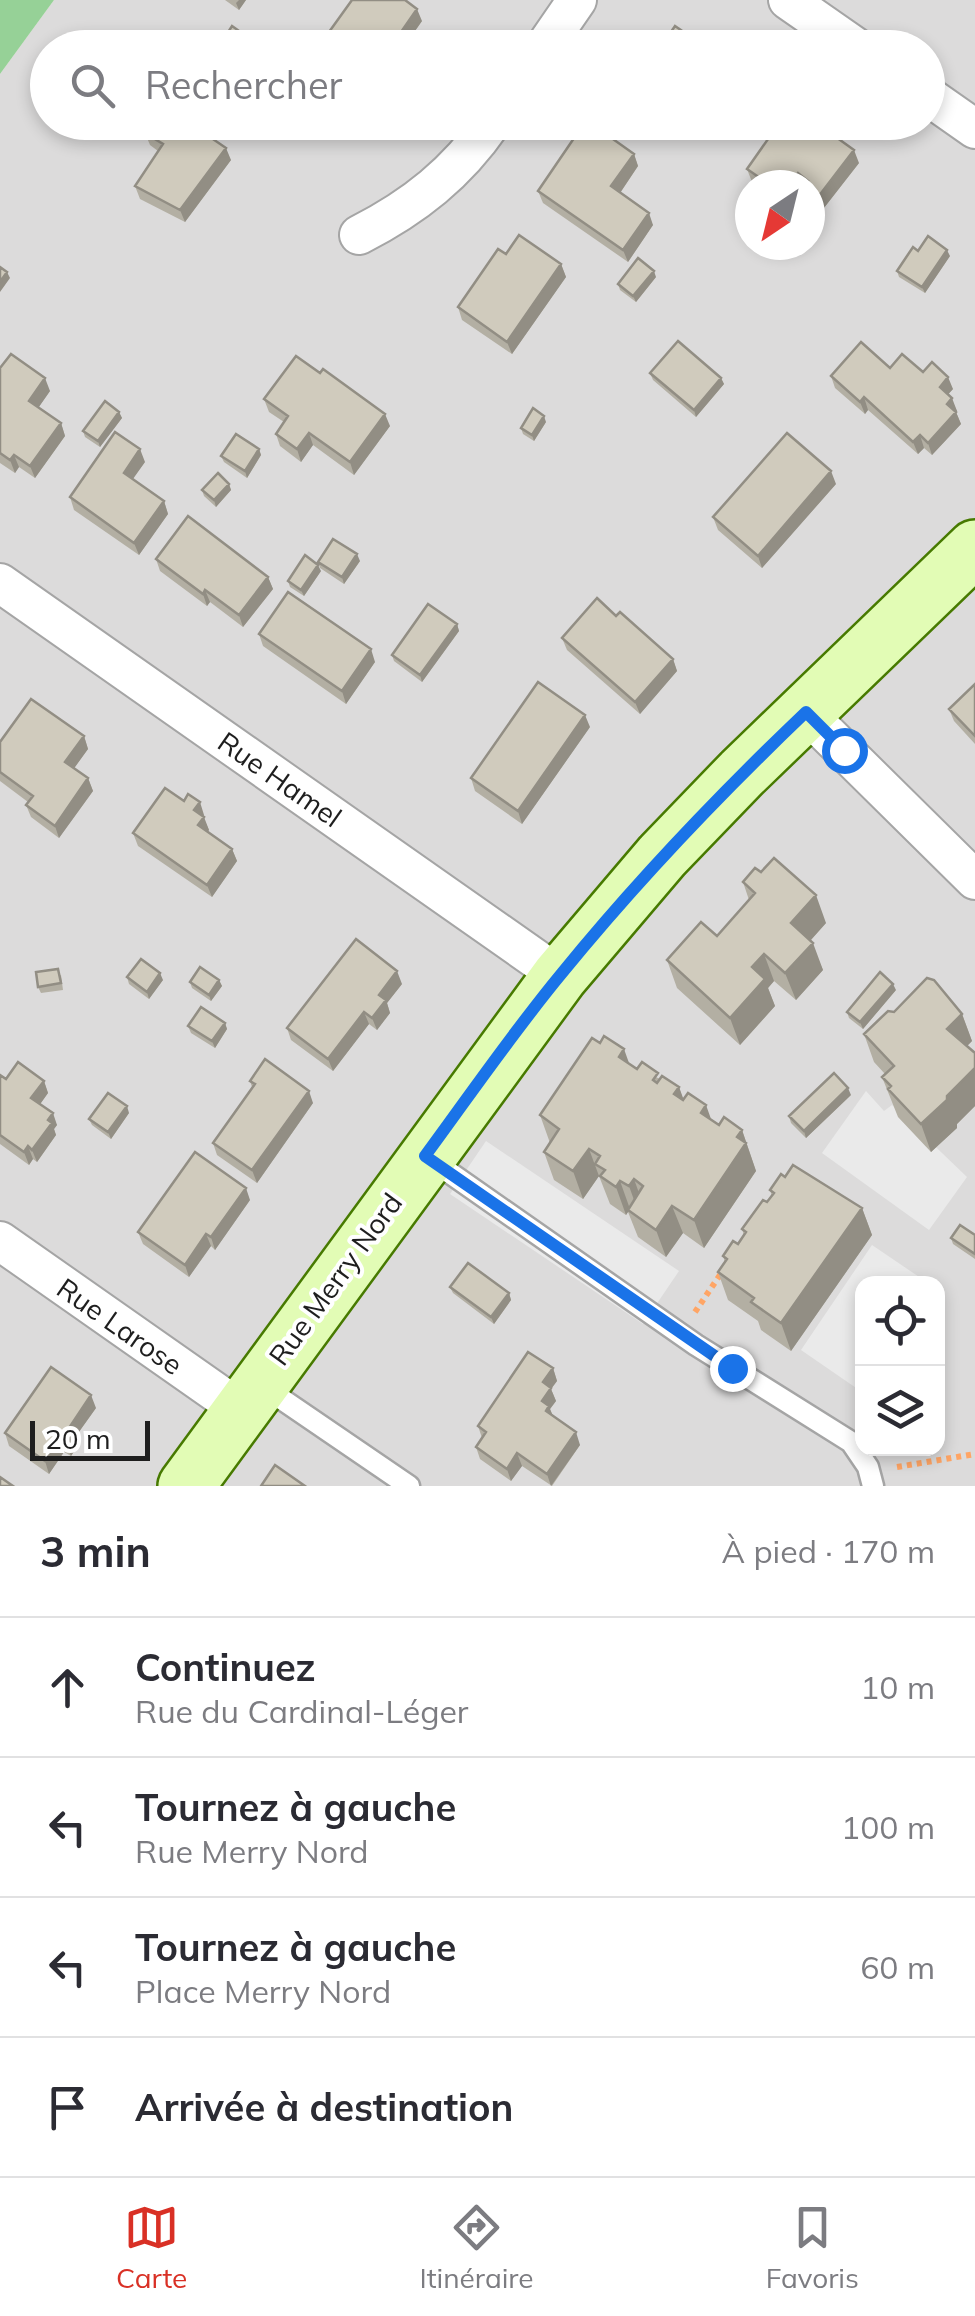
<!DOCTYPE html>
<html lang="fr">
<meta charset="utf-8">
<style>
:root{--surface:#fff;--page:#f7f7f7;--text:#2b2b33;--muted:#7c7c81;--line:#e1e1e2;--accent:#d93025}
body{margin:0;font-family:Mulish,sans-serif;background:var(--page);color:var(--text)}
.controls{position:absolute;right:30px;bottom:30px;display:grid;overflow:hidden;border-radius:20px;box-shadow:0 5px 15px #0003}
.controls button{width:90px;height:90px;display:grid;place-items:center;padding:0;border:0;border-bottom:2px solid var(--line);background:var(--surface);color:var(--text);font:50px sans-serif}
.compass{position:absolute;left:735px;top:170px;width:90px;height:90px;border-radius:50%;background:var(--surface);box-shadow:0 5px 15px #0003;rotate:215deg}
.scale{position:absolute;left:30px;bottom:25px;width:120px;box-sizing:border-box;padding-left:10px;border:5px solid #1e1e1e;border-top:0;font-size:28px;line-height:35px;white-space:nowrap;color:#1e1e1e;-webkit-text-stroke:8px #fff;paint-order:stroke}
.stop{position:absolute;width:30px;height:30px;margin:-22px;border:8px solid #1a73e8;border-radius:50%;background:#fff}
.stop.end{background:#1a73e8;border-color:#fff;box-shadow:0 2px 10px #0008}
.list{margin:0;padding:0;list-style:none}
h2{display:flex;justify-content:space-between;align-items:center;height:130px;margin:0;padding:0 40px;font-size:42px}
h2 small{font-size:32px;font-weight:400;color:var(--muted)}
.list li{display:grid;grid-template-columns:65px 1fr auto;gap:30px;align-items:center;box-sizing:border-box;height:140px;padding:0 40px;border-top:2px solid var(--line)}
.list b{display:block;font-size:38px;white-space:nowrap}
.list p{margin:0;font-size:32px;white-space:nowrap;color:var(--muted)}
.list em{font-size:32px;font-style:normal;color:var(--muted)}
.icon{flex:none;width:55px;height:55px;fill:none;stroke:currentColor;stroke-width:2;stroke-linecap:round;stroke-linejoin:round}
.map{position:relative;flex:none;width:975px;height:1486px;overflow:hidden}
.search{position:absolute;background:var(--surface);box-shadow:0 5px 15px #0003;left:30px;right:30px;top:30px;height:110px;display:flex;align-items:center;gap:25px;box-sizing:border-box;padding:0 35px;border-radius:55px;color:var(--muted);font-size:38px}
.sheet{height:690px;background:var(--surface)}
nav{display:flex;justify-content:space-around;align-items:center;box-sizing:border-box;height:140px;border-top:2px solid var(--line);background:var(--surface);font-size:28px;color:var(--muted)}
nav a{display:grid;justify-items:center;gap:5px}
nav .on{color:var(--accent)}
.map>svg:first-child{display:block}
.residential{fill:#dcdbdb;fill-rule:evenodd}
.forest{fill:#96d197}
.parking{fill:#eaeaea}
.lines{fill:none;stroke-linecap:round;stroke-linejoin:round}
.lane-casing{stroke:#a5a5a5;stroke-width:25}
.street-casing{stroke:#a5a5a5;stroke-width:42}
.secondary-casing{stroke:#477a00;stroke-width:60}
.path{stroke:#ffa565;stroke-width:6;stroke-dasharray:5 5;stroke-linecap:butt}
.lane{stroke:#fff;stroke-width:20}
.street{stroke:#fff;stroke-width:38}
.secondary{stroke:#e2fcb5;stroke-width:55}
.wall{fill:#b3afa3}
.shaded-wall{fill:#928e84}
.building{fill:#d0cbbd;stroke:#928e84;stroke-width:2.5}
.route{stroke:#1a73e8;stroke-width:12}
.labels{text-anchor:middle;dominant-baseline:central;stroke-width:8;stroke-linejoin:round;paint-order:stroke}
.street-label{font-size:28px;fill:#1e1e1e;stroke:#fff}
</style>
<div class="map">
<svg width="975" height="1486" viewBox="0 0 975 1486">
<rect width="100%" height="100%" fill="#f0efe4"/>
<path class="residential" d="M54,0H975V1486H0V74ZM48,48H928V122H48ZM750,185H810V245H750ZM862,1284H938V1448H862Z"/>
<path class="forest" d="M0,0H54L0,74Z"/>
<path class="parking" d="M866,1091L884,1111L892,1105L967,1177L929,1230L822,1153Z
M486,1141L679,1271L643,1324L450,1194Z
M872,1245L928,1283L862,1284V1392L801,1350Z"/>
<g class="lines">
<g class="lane-casing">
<path id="lane" d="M430,1159L696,1345L851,1442L868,1467L873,1486
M261,1385L409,1486"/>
</g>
<g class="street-casing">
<path id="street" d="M788,0L857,48
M544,48L577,0
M928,96L975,129
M359,235C414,207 457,173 492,122
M0,583L560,976
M805,712L975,880
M0,1241L241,1410"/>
</g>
<g class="secondary-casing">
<path id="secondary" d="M186,1486L560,976L662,856L742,773L975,548"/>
</g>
<path class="path" d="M695,1312L724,1269
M897,1467L975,1454"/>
<use href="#lane" class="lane"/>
<use href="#street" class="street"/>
<use href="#secondary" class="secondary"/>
</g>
<path class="wall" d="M225,0H246L239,10Z
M422,21L403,48H337L334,45L329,32Z
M226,122H247L241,132Z
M145,133L231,160L185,222L140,199L135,186L158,151L150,145Z
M634,154L638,166L620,193L653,225L628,262L543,203L538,191Z
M859,163L820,213L810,206V185H757L752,182L747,169Z
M506,254L561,264L566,277L512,354L462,320L458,307Z
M950,256L925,293L899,277L897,271Z
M656,277L636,302L620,290L618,284Z
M0,368L50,391L38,408L61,423L65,436L35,478L19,467L15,473L0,463Z
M923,372L953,389L948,394L957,411L956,412L961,424L932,455L924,448L918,454L868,410L865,414L835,388L831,376Z
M650,373L721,378L724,384L696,417L653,380Z
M264,399L390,426L354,475L313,445L301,462L280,446L276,434L284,422L269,412Z
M119,412L122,418L100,447L85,437L83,431Z
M546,422L534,441L523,434L521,428Z
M259,449L261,455L247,478L224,462L221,456Z
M145,462L132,479L164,501L168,514L139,555L74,510L70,497Z
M229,484L231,490L216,507L204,496L202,490Z
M836,484L762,568L718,530L713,517Z
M156,559L268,577L273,589L243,627L210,602L207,606L160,571Z
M360,561L344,584L320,568L318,562Z
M321,571L304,596L290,587L288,581Z
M616,616L673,659L677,671L640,714L567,650L562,638Z
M457,624L459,631L422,682L394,661L392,655Z
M259,634L375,662L346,704L263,646Z
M975,684V744L954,721L949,709Z
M590,727L522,824L475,791L471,778Z
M84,736L88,749L74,768L88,778L93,791L59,838L31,817L26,805L28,802L0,781V742Z
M204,815L203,817L209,830L207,832L232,849L237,861L212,897L138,846L133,833Z
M743,882L826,923L810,941L823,970L796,1000L774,981L768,988L775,1006L740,1045L677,988L667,960L717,936L749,900Z
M61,975L63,990L41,993L38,987Z
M127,977L163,980L149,999L129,984Z
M219,980L222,986L211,1001L192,988L190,982Z
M402,984L387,1003L390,1013L377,1030L369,1024L333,1071L291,1040L287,1028Z
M896,990L863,1029L849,1018L847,1012Z
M894,1012L962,1014L972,1041L967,1046L975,1053V1106L957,1124V1128L931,1152L898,1117L882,1077L885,1074L874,1062L864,1034Z
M225,1023L227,1029L215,1048L191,1033L188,1026Z
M630,1064L637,1069L679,1087L683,1100L719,1125L742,1130L756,1171L704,1248L683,1233L666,1257L638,1237L628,1212L626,1215L610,1204L599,1176L583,1199L554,1180L544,1152L550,1143L540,1115Z
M0,1075L6,1079L44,1081L48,1093L40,1104L57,1125L54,1129L56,1135L37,1162L33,1159L29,1165L0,1144Z
M250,1081L313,1103L257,1183L217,1155L213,1143L252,1087Z
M851,1095L806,1138L791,1123L789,1116Z
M129,1113L111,1139L92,1125L89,1119Z
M785,1177L862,1208L872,1235L791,1351L761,1330L758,1321L728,1300L718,1272L725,1262L723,1256L738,1244L744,1235L742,1229L772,1196L770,1190Z
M250,1200L215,1250L211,1246L189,1277L143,1244L138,1232Z
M975,1235V1259L953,1244L951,1238Z
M450,1287L509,1293L511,1300L494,1324L453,1293Z
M553,1368L557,1381L551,1389L556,1401L550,1409L553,1416L580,1445L552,1486L522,1466L511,1481L480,1459L476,1447L482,1438L478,1426Z
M96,1408L76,1436L79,1444L71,1456L64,1452L49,1474L9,1446L5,1433Z"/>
<path class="shaded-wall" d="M239,0H246L239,10L236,3Z
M417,9L422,21L403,48H390Z
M237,122H247L241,132Z
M226,148L231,160L185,222L180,210Z
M854,150L859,163L820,213L815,201Z
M634,154L638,166L616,199L611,186Z
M798,173L803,185H790Z
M649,213L653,225L628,262L623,250Z
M947,250L950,256L925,293L922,287Z
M561,264L566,277L512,354L507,342Z
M654,271L656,277L636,302L633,296Z
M7,272L10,278L0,292V282Z
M948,377L953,389L944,399L940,387Z
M45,378L50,391L34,414L29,401Z
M721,378L724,384L696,417L694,410Z
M864,397L868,410L865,414L860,402Z
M952,398L957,411L952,416L947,404Z
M119,412L122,418L100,447L98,441Z
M956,412L961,424L932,455L928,443Z
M385,414L390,426L354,475L350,462Z
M544,416L546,422L534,441L532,435Z
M61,423L65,436L35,478L30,466Z
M309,433L313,445L301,462L297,449Z
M920,435L924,448L918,454L913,442Z
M140,449L145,462L128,486L124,473Z
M259,449L261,455L247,478L245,471Z
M14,455L19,467L15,473L10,460Z
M831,471L836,484L762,568L758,556Z
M229,484L231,490L216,507L214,500Z
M164,501L168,514L139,555L134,543Z
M357,554L360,561L344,584L342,577Z
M318,565L321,571L304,596L301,590Z
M268,577L273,589L243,627L239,615Z
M205,590L210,602L207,606L203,594Z
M457,624L459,631L422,682L420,675Z
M371,649L375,662L346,704L342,691Z
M673,659L677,671L640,714L635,702Z
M585,715L590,727L522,824L518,811Z
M84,736L88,749L70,774L65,762Z
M88,778L93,791L59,838L55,826Z
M200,802L204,815L199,823L194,810Z
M204,817L209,830L203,838L198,825Z
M232,849L237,861L212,897L207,885Z
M816,895L826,923L801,951L791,923Z
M813,943L823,970L796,1000L785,973Z
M764,954L774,981L768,988L775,1006L740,1045L730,1018L752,967Z
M397,971L402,984L387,1003L390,1013L377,1030L372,1018L379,995Z
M160,973L163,980L149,999L147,992Z
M219,980L222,986L211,1001L209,995Z
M893,984L896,990L863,1029L860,1022Z
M364,1012L369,1024L333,1071L328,1059Z
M962,1014L972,1041L957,1056L947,1029Z
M225,1023L227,1029L215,1048L212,1041Z
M624,1049L634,1077L619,1057Z
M975,1068V1106L957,1124V1128L931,1152L921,1124Z
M44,1081L48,1093L36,1110L31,1098Z
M679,1087L689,1114L674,1094Z
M848,1088L851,1095L806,1138L804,1131Z
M309,1091L313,1103L257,1183L252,1170Z
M706,1105L716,1133L701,1113Z
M127,1106L129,1113L111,1139L108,1132Z
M53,1113L57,1125L54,1129L56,1135L37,1162L32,1150Z
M742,1130L756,1171L704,1248L694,1220Z
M28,1146L33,1159L29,1165L24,1152Z
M589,1149L599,1176L583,1199L573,1171Z
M634,1179L644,1207L639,1214L629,1186Z
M620,1181L630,1209L626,1215L616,1187Z
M246,1188L250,1200L215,1250L211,1237Z
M672,1206L683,1233L666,1257L656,1230Z
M862,1208L872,1235L791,1351L781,1323Z
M206,1234L211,1246L189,1277L185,1265Z
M509,1293L511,1300L494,1324L491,1317Z
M553,1368L557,1381L551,1389L556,1401L550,1409L554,1419L550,1424L542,1401L543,1382Z
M91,1395L96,1408L76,1436L79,1444L71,1456L66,1444L69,1428Z
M576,1432L580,1445L551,1486L547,1474Z
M60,1440L64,1452L49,1474L45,1461Z
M517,1453L522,1466L511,1481L507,1469Z"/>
<path class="building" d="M352,0H405L417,9L390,48H350L329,32Z
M232,26L263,48H218Z
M675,26L707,48H660Z
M152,122H173L176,124L177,122H188L226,148L180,210L135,186L163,144L145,133Z
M585,122H589L634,154L611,186L649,213L623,250L538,191Z
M780,122H815L854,150L815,201L810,197V185H805L808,181L798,173L790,185H770L747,169Z
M519,235L561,264L507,342L458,307L498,249L506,254Z
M928,236L947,250L922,287L897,271L913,247L918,251Z
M638,258L654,271L633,296L618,284Z
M0,267L7,272L0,282Z
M678,341L721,378L694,410L650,373Z
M861,342L890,368L902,354L923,372L932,362L948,377L940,387L952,398L947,404L956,412L928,443L920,435L913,442L864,397L860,402L831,376Z
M11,354L45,378L29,401L61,423L30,466L14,455L10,460L0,453V368Z
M296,356L320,373L323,369L385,414L350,462L309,433L297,449L276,434L288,416L264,399Z
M105,401L119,412L98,441L83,431Z
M533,408L544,416L532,435L521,428Z
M115,432L140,449L124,473L164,501L134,543L70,497Z
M787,433L831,471L758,556L713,517Z
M236,434L259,449L245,471L221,456Z
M218,473L229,484L214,500L202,490Z
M188,516L268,577L239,615L205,590L203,594L156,559Z
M333,539L357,554L342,577L318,562Z
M305,555L318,565L301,590L288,581Z
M288,592L371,649L342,691L259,634Z
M597,598L616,616L620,612L673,659L635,702L562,638Z
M428,604L457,624L420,675L392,655Z
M538,682L585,715L518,811L471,778Z
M975,684V736L949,709Z
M31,699L84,736L65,762L88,778L55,826L26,805L33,796L0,772V742Z
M165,788L184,801L188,794L200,802L194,810L204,817L198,825L232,849L207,885L133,833Z
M774,858L816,895L791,923L813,943L785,973L764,954L752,967L765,979L730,1018L667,960L701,922L717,936L755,893L743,882L755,868L761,872Z
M356,939L397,971L379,995L386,1000L372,1018L364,1012L328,1059L287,1028Z
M141,959L160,973L147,992L127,977Z
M200,967L219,980L209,995L190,982Z
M58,969L61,983L38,987L36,972Z
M880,972L893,984L860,1022L847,1012Z
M927,978L934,980L962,1014L947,1029L975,1053V1068L947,1096V1100L921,1124L888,1089L891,1086L882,1077L894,1066L864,1034L888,1011L894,1012Z
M201,1007L225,1023L212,1041L188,1026Z
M604,1036L624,1049L619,1057L637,1069L642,1062L658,1073L653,1080L657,1083L662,1076L679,1087L674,1094L683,1100L688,1093L706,1105L701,1113L719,1125L724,1117L742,1130L737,1137L746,1143L694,1220L672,1206L656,1230L628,1210L643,1186L634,1179L629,1186L620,1181L616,1187L600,1176L605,1170L595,1164L600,1156L589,1149L573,1171L544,1152L559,1129L540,1115L592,1038L600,1043Z
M265,1059L309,1091L252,1170L213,1143L255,1084L250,1081Z
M18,1062L44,1081L31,1098L53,1113L48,1120L52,1123L32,1150L28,1146L24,1152L0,1135V1075L6,1079Z
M834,1073L848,1088L804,1131L789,1116Z
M108,1093L127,1106L108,1132L89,1119Z
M195,1152L246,1188L211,1237L206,1234L185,1265L138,1232Z
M793,1165L862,1208L781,1323L751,1302L754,1298L718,1272L727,1259L723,1256L733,1241L738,1244L746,1232L742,1229L763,1200L767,1202L774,1193L770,1190L781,1174L785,1177Z
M960,1225L975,1235V1254L951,1238Z
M468,1263L509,1293L491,1317L450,1287Z
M528,1352L553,1368L543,1382L551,1388L542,1401L549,1406L546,1411L576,1432L547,1474L517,1453L507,1469L476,1447L486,1432L478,1426Z
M51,1367L91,1395L69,1428L74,1432L66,1444L60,1440L45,1461L5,1433Z
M275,1465L305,1486H261Z
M0,1477L13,1486H0Z"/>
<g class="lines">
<path class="route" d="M732,1368L425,1156C470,1095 513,1032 562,973C637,881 719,795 806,712L844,750"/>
</g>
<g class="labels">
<g class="street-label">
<text transform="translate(280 779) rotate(35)">Rue Hamel</text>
<text transform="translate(335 1279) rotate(-54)">Rue Merry Nord</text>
<text transform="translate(120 1326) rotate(35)">Rue Larose</text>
</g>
</g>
</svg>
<div class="controls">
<button><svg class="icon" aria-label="locate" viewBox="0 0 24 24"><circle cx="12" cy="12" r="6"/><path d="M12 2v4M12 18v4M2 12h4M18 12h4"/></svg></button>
<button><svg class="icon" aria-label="layers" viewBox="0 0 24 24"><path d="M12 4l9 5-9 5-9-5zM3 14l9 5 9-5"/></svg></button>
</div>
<svg class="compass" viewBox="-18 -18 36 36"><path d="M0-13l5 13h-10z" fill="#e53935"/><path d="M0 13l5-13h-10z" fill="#7c7c81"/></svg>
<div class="scale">20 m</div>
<div class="stop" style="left:844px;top:750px"></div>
<div class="stop end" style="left:732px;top:1368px"></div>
<div class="search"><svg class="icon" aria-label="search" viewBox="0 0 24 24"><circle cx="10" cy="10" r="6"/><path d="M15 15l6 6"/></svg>Rechercher</div>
</div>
<section class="sheet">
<h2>3 min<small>À pied · 170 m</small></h2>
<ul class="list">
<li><svg class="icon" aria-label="ahead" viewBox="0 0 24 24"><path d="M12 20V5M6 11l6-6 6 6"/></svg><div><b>Continuez</b><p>Rue du Cardinal-Léger</p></div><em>10 m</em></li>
<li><svg class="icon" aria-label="left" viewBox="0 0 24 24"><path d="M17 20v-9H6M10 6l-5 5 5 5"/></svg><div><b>Tournez à gauche</b><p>Rue Merry Nord</p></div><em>100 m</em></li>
<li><svg class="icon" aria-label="left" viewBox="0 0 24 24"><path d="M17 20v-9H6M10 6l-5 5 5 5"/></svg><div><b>Tournez à gauche</b><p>Place Merry Nord</p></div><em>60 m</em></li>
<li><svg class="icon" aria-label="arrive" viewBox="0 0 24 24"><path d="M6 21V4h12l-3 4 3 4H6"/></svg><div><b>Arrivée à destination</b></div></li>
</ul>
</section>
<nav>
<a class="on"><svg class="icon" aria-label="map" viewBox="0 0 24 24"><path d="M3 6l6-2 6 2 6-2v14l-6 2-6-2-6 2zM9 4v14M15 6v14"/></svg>Carte</a>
<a><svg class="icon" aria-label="directions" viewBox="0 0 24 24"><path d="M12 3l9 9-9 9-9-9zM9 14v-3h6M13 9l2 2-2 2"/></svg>Itinéraire</a>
<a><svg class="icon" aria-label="saved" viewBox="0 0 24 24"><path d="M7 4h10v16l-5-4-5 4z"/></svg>Favoris</a>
</nav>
